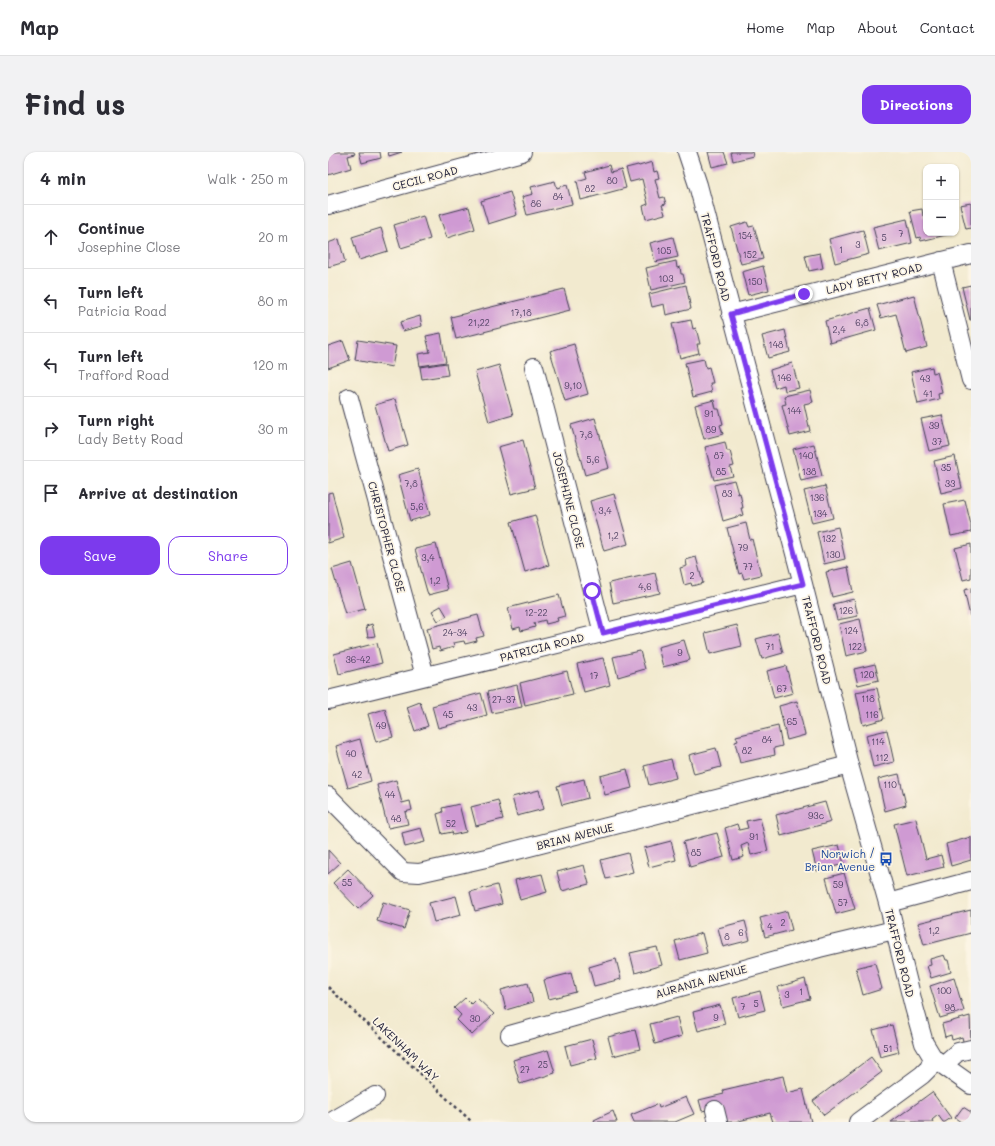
<!DOCTYPE html>
<meta charset="utf-8">
<style>
:root{--surface:#fff;--page:#f2f2f3;--text:#2b2b33;--muted:#7c7c81;--line:#e1e1e2;--accent:#7c3aed}
body{margin:0;font-family:Mali,sans-serif;background:var(--page);color:var(--text)}
.controls{position:absolute;right:12px;top:12px;display:grid;overflow:hidden;border-radius:8px;box-shadow:0 1px 3px #0004}
.controls button{width:36px;height:36px;display:grid;place-items:center;padding:0;border:0;border-bottom:1px solid var(--line);background:var(--surface);color:var(--text);font:20px sans-serif}
.stop{position:absolute;width:12px;height:12px;margin:-9px;border:3px solid #7c3aed;border-radius:50%;background:#fff}
.stop.end{background:#7c3aed;border-color:#fff;box-shadow:0 1px 4px #0008}
.list{margin:0;padding:0;list-style:none}
h2{display:flex;justify-content:space-between;align-items:center;height:52px;margin:0;padding:0 16px;font-size:17px}
h2 small{font-size:13px;font-weight:400;color:var(--muted)}
.list li{display:grid;grid-template-columns:26px 1fr auto;gap:12px;align-items:center;box-sizing:border-box;height:64px;padding:0 16px;border-top:1px solid var(--line)}
.list b{display:block;font-size:15px;white-space:nowrap}
.list p{margin:0;font-size:13px;white-space:nowrap;color:var(--muted)}
.list em{font-size:13px;font-style:normal;color:var(--muted)}
.actions{display:flex;gap:8px;padding:12px 16px}
.actions a{flex:1;padding:9px 0;border:1px solid var(--accent);border-radius:12px;text-align:center;font-size:14px;color:var(--accent)}
.actions .main{background:var(--accent);color:#fff}
.icon{flex:none;width:22px;height:22px;fill:none;stroke:currentColor;stroke-width:2;stroke-linecap:round;stroke-linejoin:round}
.map{position:relative;flex:none;width:643px;height:970px;overflow:hidden;border-radius:12px}
header{display:flex;align-items:center;gap:24px;box-sizing:border-box;height:56px;padding:0 20px;background:var(--surface);border-bottom:1px solid var(--line)}
header strong{font-size:19px}
nav{display:flex;gap:22px;margin-inline-start:auto;font-size:14px}
.intro{display:flex;align-items:center;justify-content:space-between;box-sizing:border-box;height:96px;padding:0 24px}
h1{margin:0;font-size:28px}
.button{padding:10px 18px;border-radius:12px;background:var(--accent);color:#fff;font-size:14px;font-weight:700}
main{display:flex;gap:24px;padding:0 24px}
aside{flex:1;background:var(--surface);border-radius:12px;box-shadow:0 1px 3px #0004}
.map>svg:first-child{display:block}
.building{fill:#cf9ad3}
.lines{fill:none;stroke-linecap:round;stroke-linejoin:round}
.minor-casing{stroke:#414051;stroke-width:20}
.path{stroke:#414051;stroke-width:2.5;stroke-dasharray:3 3;stroke-linecap:butt}
.minor{stroke:#fff;stroke-width:18}
.route{stroke:#7c3aed;stroke-width:5}
.labels{text-anchor:middle;dominant-baseline:central;stroke-width:3.5;stroke-linejoin:round;paint-order:stroke}
.number-label{font-size:9px;fill:#4d4061}
.street-label{font-size:11px;fill:#22223b;stroke:#fcf5e5}
.transit-label{font-size:11px;fill:#164399;stroke:#fcf5e5;text-anchor:end}
</style>
<header>
<strong>Map</strong>
<nav><a>Home</a><a>Map</a><a>About</a><a>Contact</a></nav>
</header>
<div class="intro"><h1>Find us</h1><a class="button">Directions</a></div>
<main>
<aside>
<h2>4 min<small>Walk · 250 m</small></h2>
<ul class="list">
<li><svg class="icon" aria-label="ahead" viewBox="0 0 24 24"><path d="M12 20V5M6 11l6-6 6 6"/></svg><div><b>Continue</b><p>Josephine Close</p></div><em>20 m</em></li>
<li><svg class="icon" aria-label="left" viewBox="0 0 24 24"><path d="M17 20v-9H6M10 6l-5 5 5 5"/></svg><div><b>Turn left</b><p>Patricia Road</p></div><em>80 m</em></li>
<li><svg class="icon" aria-label="left" viewBox="0 0 24 24"><path d="M17 20v-9H6M10 6l-5 5 5 5"/></svg><div><b>Turn left</b><p>Trafford Road</p></div><em>120 m</em></li>
<li><svg class="icon" aria-label="right" viewBox="0 0 24 24"><path d="M7 20v-9h11M14 6l5 5-5 5"/></svg><div><b>Turn right</b><p>Lady Betty Road</p></div><em>30 m</em></li>
<li><svg class="icon" aria-label="arrive" viewBox="0 0 24 24"><path d="M6 21V4h12l-3 4 3 4H6"/></svg><div><b>Arrive at destination</b></div></li>
</ul>
<div class="actions"><a class="main">Save</a><a>Share</a></div>
</aside>
<div class="map">
<svg width="643" height="970" viewBox="0 0 643 970">
<rect width="100%" height="100%" fill="#fcf5e5"/>
<filter id="ink" filterUnits="userSpaceOnUse"><feTurbulence type="fractalNoise" baseFrequency=".025" numOctaves="2"/><feDisplacementMap in="SourceGraphic" scale="8" xChannelSelector="R" yChannelSelector="G"/><feConvolveMatrix kernelMatrix="1 2 1 2 8 2 1 2 1" color-interpolation-filters="sRGB"/></filter>
<filter id="wash" filterUnits="userSpaceOnUse"><feTurbulence type="fractalNoise" baseFrequency=".012" numOctaves="4" result="noise"/><feDisplacementMap in="SourceGraphic" scale="16" xChannelSelector="R" yChannelSelector="G"/><feGaussianBlur stdDeviation="0.9" result="paint"/><feColorMatrix in="noise" values="0 0 0 0 0 0 0 0 0 0 0 0 0 0 0 0 0 1.4 0 .05"/><feComposite in="paint" operator="in"/></filter>
<g filter="url(#wash)">
<rect width="100%" height="100%" fill="#f2eacf"/>
<g id="blocks">
<path class="building" d="M0,0H26L27,2L20,4L23,16L0,23Z
M31,0H52L53,6L34,11Z
M60,0H74L61,4Z
M380,0H396L400,11L384,15Z
M403,0H424L425,4L405,9Z
M324,10L326,20L329,19L331,26L327,27L332,46L336,45L338,52L334,53L337,62L318,67L315,54L320,52L314,27L302,30L298,16L310,13L311,14Z
M281,13L283,20L293,17L298,36L253,48L249,29L259,26L257,20Z
M227,29L229,36L239,33L244,52L199,63L194,45L205,42L203,35Z
M182,40L189,63L160,72L153,49Z
M643,51V76L638,77L632,53Z
M141,55L147,77L119,86L111,63Z
M594,57L595,64L598,63V81L622,82L593,89L592,85L589,86L582,59Z
M95,64L102,87L73,96L66,73Z
M579,67L584,91L551,99L545,75Z
M419,70L421,75L426,74L435,107L413,112L403,75Z
M53,76L60,99L31,108L24,85Z
M535,78L541,102L507,111L501,87Z
M345,85L350,105L327,110L322,91Z
M11,87L17,110L0,115V91Z
M492,101L495,116L481,119L477,104Z
M348,109L349,116L352,115L353,122H355L357,130L323,138L318,116Z
M435,114L441,138L420,143L414,120Z
M358,133L363,157L338,163L336,152L324,155L321,142Z
M643,133V168H642L634,135Z
M236,137L242,158L128,187L123,165Z
M586,143L599,195L578,201L568,162L553,166L549,153Z
M542,156L548,178L502,191L497,169Z
M92,164L94,174L75,179L72,170Z
M363,168L365,177L368,176L372,192H369L371,201L352,206L344,172Z
M457,178L462,200L440,206L434,184Z
M113,181L118,210L92,214L90,202L102,200L98,184Z
M30,188L68,194L64,215L27,208Z
M15,189L22,208L0,216V194Z
M246,192L260,242L237,249L222,199Z
M376,207L378,216L381,215L385,231H382L384,240L365,245L357,211Z
M118,211L120,223L94,227L92,215Z
M464,211L471,236L457,239L456,233L447,236L442,218Z
M171,213L185,263L161,270L147,220Z
M604,215L605,221L609,220L612,231L614,241L610,242L611,247L590,252L583,220Z
M482,238L485,250L476,252L482,279L462,284L454,253L458,252L456,244Z
M67,247L80,293L60,299L47,253Z
M386,248L388,257H391L395,272L392,273L395,282L376,287L367,253Z
M614,263L622,294L601,299L593,267Z
M267,266L281,316L257,323L243,273Z
M195,288L207,336L183,342L170,295Z
M397,290L399,299H402L406,314L402,315L405,324L386,328L377,295Z
M486,292L494,324L473,329L465,297Z
M627,304L634,336L613,341L606,309Z
M90,317L102,363L82,369L70,323Z
M406,328L410,342L412,341L415,356H413L415,363L395,369L386,333Z
M497,334L505,366L484,371L476,339Z
M4,340L16,386L0,391V341Z
M286,342L300,392L276,399L262,349Z
M637,348L643,373V380L623,384L616,352Z
M207,363L221,413L197,420L183,370Z
M418,371L422,388L424,387L433,423L416,427L414,421L411,422L399,376Z
M510,375L517,407L496,412L489,380Z
M108,392L120,438L100,443L87,397Z
M643,392V426L635,428L627,396Z
M368,405L375,431L364,434L363,431L356,433L352,416L359,414L358,408Z
M24,411L37,457L17,462L4,417Z
M520,415L525,440L504,445L498,420Z
M327,421L332,441L285,451L281,431Z
M643,436V464H642L636,438Z
M231,443L237,464L229,466L230,469L218,472L217,468L206,471L207,475L193,479L192,475L185,477L180,456Z
M526,447L530,464L509,468L505,452Z
M113,454L119,464L110,469L104,459Z
M150,463L156,484L148,486L149,489L137,492L136,489L125,491L126,495L112,499L111,495L104,497L99,476Z
M532,467L539,499L518,504L511,472Z
M44,472L47,484L40,485L38,474Z
M409,473L414,494L382,502L377,481Z
M450,481L455,501L434,507L428,487Z
M356,488L362,508L335,515L330,495Z
M49,491L54,511L11,522L6,502Z
M312,499L317,517L290,525L285,505Z
M275,506L282,533L256,540L249,512Z
M547,512L551,528L530,533L526,517Z
M458,514L465,541L446,546L439,519Z
M239,519L245,542L197,553L192,531Z
M189,533L194,555L164,561L159,540Z
M549,536L556,567L535,573L528,540Z
M153,541L159,563L110,576L104,554Z
M469,549L477,583L459,588L451,554Z
M92,550L100,574L87,579L79,555Z
M57,557L65,585L48,590L40,562Z
M450,574L454,594L446,596L447,603L412,611L407,590L410,589L408,584Z
M559,578L566,610L545,615L538,583Z
M32,587L43,629L20,636L8,594Z
M388,596L393,615L366,622L361,603Z
M343,607L348,626L321,633L316,614Z
M299,617L304,636L277,643L272,624Z
M571,622L578,653L557,659L550,627Z
M256,627L260,646L234,653L229,634Z
M68,628L74,651L82,649L84,658L77,660L80,672L60,676L49,633Z
M211,638L216,657L189,664L184,645Z
M170,648L175,667L148,674L143,655Z
M497,650L503,670L453,684L448,663Z
M131,652L138,680L125,683L124,680L114,682L109,662L115,660L114,656Z
M432,666L440,699L423,703L420,691L413,694L416,705L405,708L397,676L409,672L411,678L420,676L418,669Z
M588,667L598,707L613,703L616,715L579,724L566,672Z
M93,676L97,690L77,695L74,681Z
M389,681L396,705L362,715L355,690Z
M643,685V708L623,714L618,692Z
M343,689L348,708L321,715L316,696Z
M511,693L516,712L489,719L484,699Z
M0,698L12,711L0,722Z
M300,701L305,720L278,727L273,708Z
M256,713L261,732L234,739L229,720Z
M20,717L45,743L30,757L5,731Z
M516,721L527,757L508,762L498,726Z
M214,722L219,740L192,748L187,728Z
M169,733L174,752L147,759L142,740Z
M128,744L133,763L106,770L101,751Z
M55,750L82,758L76,777L49,769Z
M643,758V781L596,793L590,771Z
M459,759L464,778L437,785L432,766Z
M417,769L422,788L395,795L390,776Z
M374,781L379,801L352,808L347,789Z
M329,795L334,813L307,821L302,801Z
M616,803L618,808H620L623,820L603,826L599,814L603,813L602,807Z
M288,807L293,827L266,834L261,815Z
M547,811L554,837L535,843L528,816Z
M243,821L248,840L221,847L216,828Z
M626,826L636,859L612,866L602,834Z
M477,827L482,847L455,854L450,835Z
M200,831L205,850L178,858L173,838Z
M432,839L437,858L410,865L405,846Z
M137,846L143,852L149,846L166,862L144,883L129,868L133,863L126,856Z
M392,853L397,872L370,879L365,860Z
M642,864L643,891L636,893L634,885L624,888L623,883L617,885L614,872Z
M349,865L354,884L327,892L322,872Z
M564,873L571,900L552,905L545,878Z
M307,878L312,897L285,904L280,885Z
M264,887L269,906L242,913L237,894Z
M220,898L227,921L192,932L185,908Z
M543,905L554,920L496,963L485,949Z
M455,924L459,941L475,937L483,970H445L442,961L407,970H399L396,956L392,955L374,959L371,948L396,942L395,938Z
M604,940L623,966L617,970H615L610,963L604,968L605,970H563Z
M358,945L366,962L347,970H306L303,963L330,952L331,956Z
M635,955L643,960V970H633L627,966Z
M285,959L289,970H267L266,968Z"/>
</g>
</g>
<g filter="url(#ink)">
<use href="#blocks" fill-opacity="0" stroke="#414051" stroke-width="1"/>
<g class="lines">
<g class="minor-casing">
<path id="minor" d="M359,0L370,33L475,432L521,613L560,751L586,855L596,891L605,906L643,933
M0,53L194,0
M613,109L643,228
M403,162L643,102
M206,215L275,481
M21,246L97,524
M0,548L475,432
M0,644L75,720L91,721L158,706L521,613
M560,751L643,729
M182,883L491,796L566,778
M615,913L630,900L643,897
M387,958L390,970
M3,970L47,944
M530,970L594,923L601,916L605,906"/>
</g>
<path class="path" d="M0,835L144,970"/>
<use href="#minor" class="minor"/>
</g>
</g>
<g class="lines" filter="url(#ink)">
<path class="route" d="M264,439L275,481L475,432L403,162L476,142"/>
</g>
<defs>
<g id="bus-bare" transform="scale(1.08)"><path d="M-5-6H5V4H4V6H2V4H-2V6H-4V4H-5ZM-3.5-4V0h7V-4ZM-3.5 1.2v1.5H-2V1.2ZM2 1.2v1.5H3.5V1.2Z" fill="#1a4fb4" stroke="#fcf5e5" stroke-width="2.5" paint-order="stroke"/></g>
</defs>
<g fill-rule="evenodd">
<use href="#bus-bare" x="558" y="707"/>
</g>
<g class="labels">
<g class="number-label">
<text x="284" y="28">80</text>
<text x="262" y="36">82</text>
<text x="230" y="44">84</text>
<text x="208" y="51">86</text>
<text x="573" y="81">7</text>
<text x="417" y="83">154</text>
<text x="556" y="85">5</text>
<text x="530" y="92">3</text>
<text x="513" y="97">1</text>
<text x="336" y="98">105</text>
<text x="422" y="102">152</text>
<text x="338" y="126">103</text>
<text x="427" y="129">150</text>
<text x="193" y="160">17,18</text>
<text x="151" y="170">21,22</text>
<text x="534" y="170">6,8</text>
<text x="511" y="177">2,4</text>
<text x="448" y="192">148</text>
<text x="456" y="225">146</text>
<text x="597" y="226">43</text>
<text x="245" y="233">9,10</text>
<text x="600" y="241">41</text>
<text x="466" y="258">144</text>
<text x="381" y="261">91</text>
<text x="606" y="273">39</text>
<text x="383" y="277">89</text>
<text x="258" y="282">7,8</text>
<text x="609" y="289">37</text>
<text x="391" y="303">87</text>
<text x="478" y="303">140</text>
<text x="265" y="307">5,6</text>
<text x="618" y="315">35</text>
<text x="393" y="319">85</text>
<text x="481" y="319">138</text>
<text x="83" y="331">7,8</text>
<text x="622" y="331">33</text>
<text x="399" y="341">83</text>
<text x="489" y="345">136</text>
<text x="89" y="354">5,6</text>
<text x="277" y="358">3,4</text>
<text x="492" y="361">134</text>
<text x="285" y="383">1,2</text>
<text x="501" y="386">132</text>
<text x="415" y="395">79</text>
<text x="505" y="402">130</text>
<text x="100" y="405">3,4</text>
<text x="420" y="414">77</text>
<text x="364" y="423">2</text>
<text x="107" y="428">1,2</text>
<text x="317" y="434">4,6</text>
<text x="518" y="458">126</text>
<text x="208" y="460">12-22</text>
<text x="523" y="478">124</text>
<text x="127" y="480">24-34</text>
<text x="442" y="494">71</text>
<text x="527" y="494">122</text>
<text x="352" y="500">9</text>
<text x="30" y="507">36-42</text>
<text x="539" y="522">120</text>
<text x="266" y="523">17</text>
<text x="454" y="536">67</text>
<text x="540" y="546">118</text>
<text x="176" y="547">27-37</text>
<text x="144" y="555">43</text>
<text x="120" y="562">45</text>
<text x="544" y="562">116</text>
<text x="464" y="569">65</text>
<text x="53" y="573">49</text>
<text x="439" y="587">84</text>
<text x="550" y="589">114</text>
<text x="419" y="598">82</text>
<text x="23" y="601">40</text>
<text x="554" y="605">112</text>
<text x="29" y="622">42</text>
<text x="562" y="632">110</text>
<text x="62" y="642">44</text>
<text x="488" y="663">93c</text>
<text x="68" y="666">48</text>
<text x="123" y="671">52</text>
<text x="426" y="684">91</text>
<text x="368" y="700">85</text>
<text x="19" y="730">55</text>
<text x="510" y="732">59</text>
<text x="515" y="750">57</text>
<text x="455" y="770">2</text>
<text x="442" y="774">4</text>
<text x="606" y="778">1,2</text>
<text x="413" y="780">6</text>
<text x="399" y="784">8</text>
<text x="616" y="838">100</text>
<text x="473" y="839">1</text>
<text x="459" y="842">3</text>
<text x="428" y="851">5</text>
<text x="415" y="854">7</text>
<text x="622" y="855">98</text>
<text x="388" y="865">9</text>
<text x="147" y="866">30</text>
<text x="560" y="896">51</text>
<text x="215" y="912">25</text>
<text x="197" y="917">27</text>
</g>
<g class="street-label">
<text transform="translate(97 26) rotate(-15)">CECIL ROAD</text>
<text transform="translate(388 105) rotate(76)">TRAFFORD ROAD</text>
<text transform="translate(546 126) rotate(-14)">LADY BETTY ROAD</text>
<text transform="translate(241 348) rotate(76)">JOSEPHINE CLOSE</text>
<text transform="translate(59 385) rotate(75)">CHRISTOPHER CLOSE</text>
<text transform="translate(489 488) rotate(76)">TRAFFORD ROAD</text>
<text transform="translate(214 495) rotate(-14)">PATRICIA ROAD</text>
<text transform="translate(247 684) rotate(-14)">BRIAN AVENUE</text>
<text transform="translate(572 801) rotate(76)">TRAFFORD ROAD</text>
<text transform="translate(373 829) rotate(-16)">AURANIA AVENUE</text>
<text transform="translate(78 897) rotate(44)">LAKENHAM WAY</text>
</g>
<g class="transit-label">
<text x="547" y="701">Norwich /<tspan x="547" dy="13">Brian Avenue</tspan></text>
</g>
</g>
</svg>
<div class="controls">
<button>+</button>
<button>−</button>
</div>
<div class="stop" style="left:264px;top:439px"></div>
<div class="stop end" style="left:476px;top:142px"></div>
</div>
</main>
